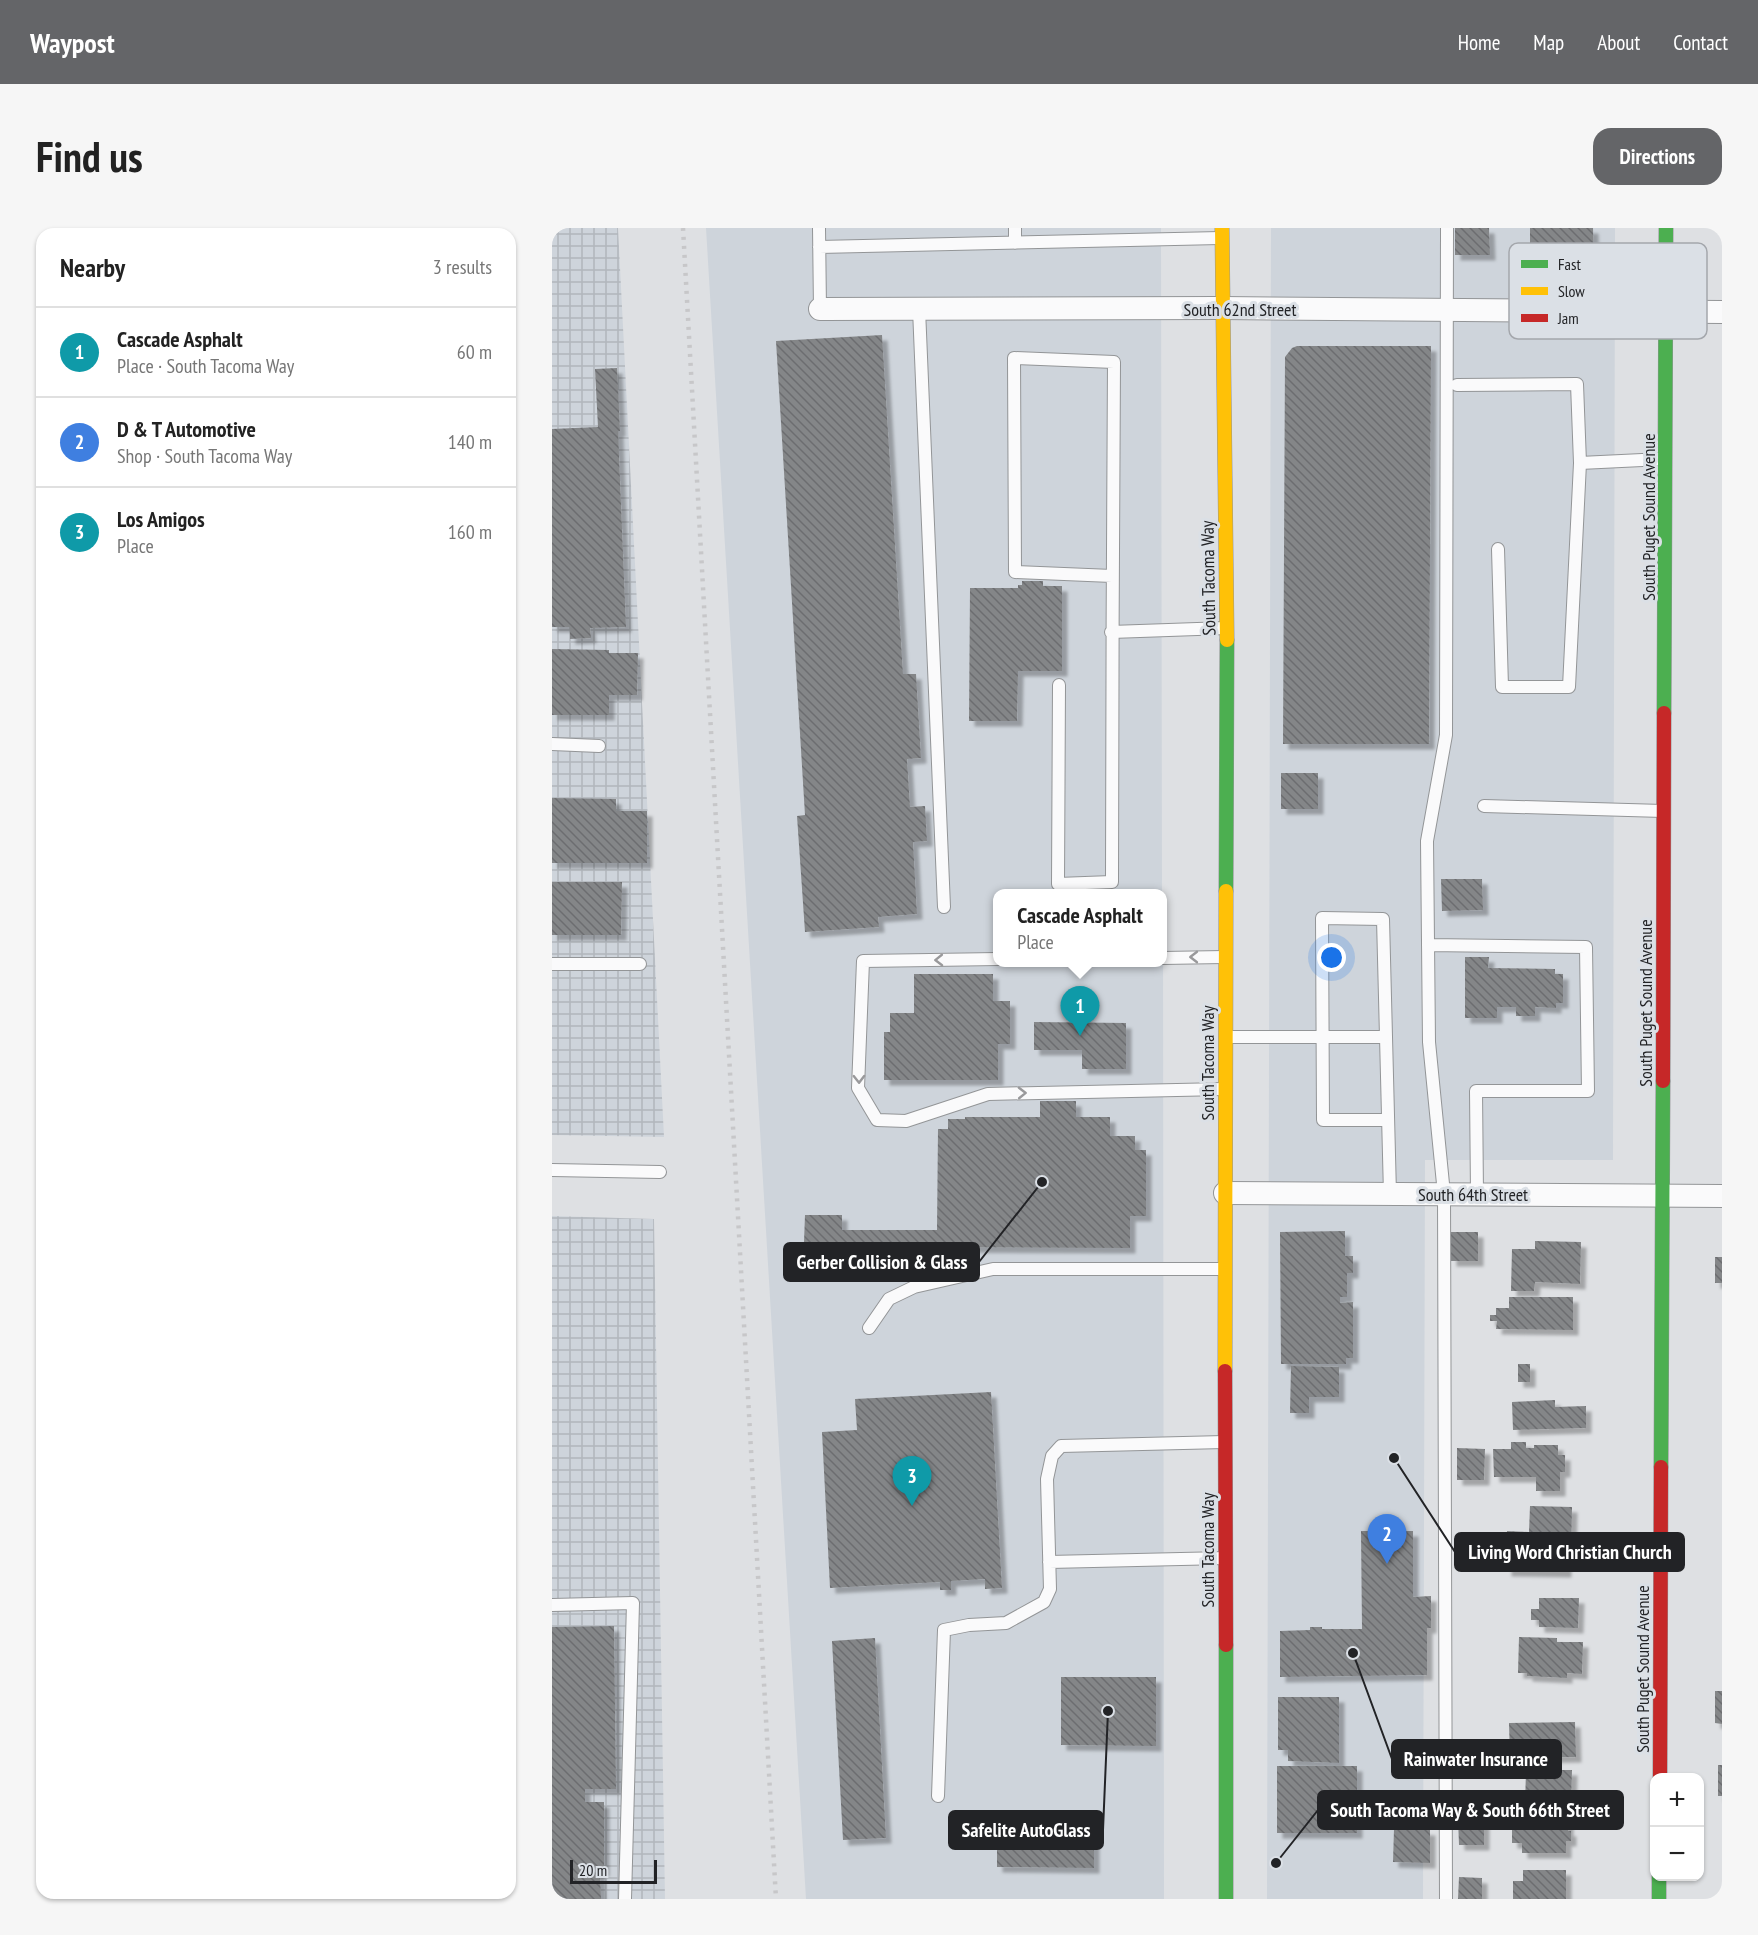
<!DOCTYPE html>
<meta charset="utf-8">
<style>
:root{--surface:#fff;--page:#f6f6f6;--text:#222;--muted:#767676;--line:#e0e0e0;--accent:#646568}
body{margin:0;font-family:"PT Sans Narrow",sans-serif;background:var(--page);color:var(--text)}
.controls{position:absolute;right:18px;bottom:18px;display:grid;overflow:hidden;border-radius:12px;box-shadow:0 2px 4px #0004}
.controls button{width:54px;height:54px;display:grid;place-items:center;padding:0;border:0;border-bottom:2px solid var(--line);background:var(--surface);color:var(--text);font:30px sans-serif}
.scale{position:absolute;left:18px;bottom:15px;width:87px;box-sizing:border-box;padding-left:6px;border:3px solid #222326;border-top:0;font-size:16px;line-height:21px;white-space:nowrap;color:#222326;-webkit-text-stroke:4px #dbe0e6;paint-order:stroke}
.you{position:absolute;left:780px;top:730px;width:21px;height:21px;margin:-15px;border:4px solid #fff;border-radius:50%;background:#1a73e8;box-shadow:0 0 0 9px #1a73e833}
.badge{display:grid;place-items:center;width:39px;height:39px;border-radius:50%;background:var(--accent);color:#fff;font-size:20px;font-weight:700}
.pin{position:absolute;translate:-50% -50px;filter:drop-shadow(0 2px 3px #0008)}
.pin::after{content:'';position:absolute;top:32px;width:21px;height:18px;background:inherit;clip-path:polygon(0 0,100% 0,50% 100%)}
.popup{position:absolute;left:441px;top:661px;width:174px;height:78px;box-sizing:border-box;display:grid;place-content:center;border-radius:12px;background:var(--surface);filter:drop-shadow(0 2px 4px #0005);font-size:20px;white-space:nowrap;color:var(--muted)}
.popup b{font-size:22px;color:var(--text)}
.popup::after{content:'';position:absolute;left:50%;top:100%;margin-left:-12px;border:12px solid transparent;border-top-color:var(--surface)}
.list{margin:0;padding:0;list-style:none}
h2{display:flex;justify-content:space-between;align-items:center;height:78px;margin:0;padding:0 24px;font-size:26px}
h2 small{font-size:20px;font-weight:400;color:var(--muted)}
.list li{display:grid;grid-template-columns:39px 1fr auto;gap:18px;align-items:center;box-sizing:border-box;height:90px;padding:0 24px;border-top:2px solid var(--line)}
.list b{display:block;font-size:22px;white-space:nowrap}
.list p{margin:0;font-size:20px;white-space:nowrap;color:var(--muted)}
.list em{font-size:20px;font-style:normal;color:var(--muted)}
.map{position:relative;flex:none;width:1170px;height:1671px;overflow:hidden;border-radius:18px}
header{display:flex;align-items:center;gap:36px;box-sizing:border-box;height:84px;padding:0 30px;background:var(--accent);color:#fff}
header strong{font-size:28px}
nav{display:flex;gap:33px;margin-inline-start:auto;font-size:21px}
.intro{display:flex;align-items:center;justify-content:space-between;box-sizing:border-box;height:144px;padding:0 36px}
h1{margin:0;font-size:42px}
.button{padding:15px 27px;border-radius:18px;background:var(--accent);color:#fff;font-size:21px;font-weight:700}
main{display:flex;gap:36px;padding:0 36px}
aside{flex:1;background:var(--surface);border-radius:18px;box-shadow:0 2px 4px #0004}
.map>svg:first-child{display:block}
.built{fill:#ced4db}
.industrial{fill:url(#industrial-grid)}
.building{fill:url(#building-back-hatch);filter:url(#shadow)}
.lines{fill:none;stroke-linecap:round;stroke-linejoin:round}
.lane-casing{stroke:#939597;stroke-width:14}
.street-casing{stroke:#939597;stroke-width:24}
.fast-casing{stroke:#939597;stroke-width:15}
.slow-casing{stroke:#939597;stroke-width:15}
.jam-casing{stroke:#939597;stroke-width:15}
.lane{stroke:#fafafb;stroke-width:12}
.street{stroke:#fafafb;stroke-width:22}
.fast{stroke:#4caf50;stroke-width:14}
.slow{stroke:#ffc107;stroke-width:14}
.jam{stroke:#c62828;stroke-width:14}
.rail{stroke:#c7c7c9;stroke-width:4.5;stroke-dasharray:3 6;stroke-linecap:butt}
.oneway{stroke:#99999b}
.labels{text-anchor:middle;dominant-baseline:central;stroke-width:6;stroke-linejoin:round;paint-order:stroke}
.street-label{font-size:18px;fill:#222326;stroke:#dbe0e6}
.key{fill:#dbe0e6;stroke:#a4a7ac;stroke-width:1.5}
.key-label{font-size:16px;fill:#222326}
.leader{fill:none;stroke:#222326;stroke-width:2}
.callout-dot{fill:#222326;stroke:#dbe0e6;stroke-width:2}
.callout{fill:#222326;stroke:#222326;stroke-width:2}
.callout-label{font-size:20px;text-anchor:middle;font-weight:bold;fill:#fff}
</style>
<header>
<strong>Waypost</strong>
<nav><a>Home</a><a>Map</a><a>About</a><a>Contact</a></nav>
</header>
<div class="intro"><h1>Find us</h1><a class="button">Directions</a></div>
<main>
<aside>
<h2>Nearby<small>3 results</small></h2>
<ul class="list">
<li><span class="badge" style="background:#0f9aa8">1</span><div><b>Cascade Asphalt</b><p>Place · South Tacoma Way</p></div><em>60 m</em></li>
<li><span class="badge" style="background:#3f7fe0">2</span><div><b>D &amp; T Automotive</b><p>Shop · South Tacoma Way</p></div><em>140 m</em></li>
<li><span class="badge" style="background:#0f9aa8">3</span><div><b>Los Amigos</b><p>Place</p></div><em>160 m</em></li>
</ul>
</aside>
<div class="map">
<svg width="1170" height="1671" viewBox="0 0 1170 1671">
<defs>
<pattern id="industrial-grid" width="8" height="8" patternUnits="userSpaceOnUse" patternTransform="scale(1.5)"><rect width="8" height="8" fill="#ced4db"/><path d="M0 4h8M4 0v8" fill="none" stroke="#b1b6bc"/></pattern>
<pattern id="building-back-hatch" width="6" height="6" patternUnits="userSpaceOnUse" patternTransform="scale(1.5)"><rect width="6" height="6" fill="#848688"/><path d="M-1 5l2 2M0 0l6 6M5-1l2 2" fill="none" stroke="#6c6d6f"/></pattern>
<filter id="shadow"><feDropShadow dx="5.5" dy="5.5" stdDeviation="1.5" flood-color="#0004"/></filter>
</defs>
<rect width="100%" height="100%" fill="#dee0e3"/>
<path class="built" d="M154,0H609L610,665L446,666V734H610L611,693L612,1671H254Z
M719,0H1063L1061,932H873L871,1671H715Z"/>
<path class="industrial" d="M0,0H66L112,909L0,907Z
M0,988L102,991L113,1671H0Z"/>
<path class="building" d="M903,0H937L938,27H903Z
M978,0H1041L1042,30H985L984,16H978Z
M330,107L351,446H364L369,530L355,531L358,579L373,578L375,613L361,614L365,686L326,689L327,699L253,704L245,588L253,587L224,113Z
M745,118H879L877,516H731L733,129L740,120Z
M65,140L68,203H66L74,399L38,400L39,410L18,411V399H0V201L46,199L43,141Z
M470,353H491V358H510V443H466L465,493H417L418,360H466V357H470Z
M0,421L57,422V425H86L85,467H57V487H0Z
M729,545H766V581H729Z
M0,570L64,571V583H95V635H0Z
M889,651H930L931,682L890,683Z
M0,654H70L69,707H0Z
M913,729H937L936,740L1003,741V746H1011V775H1004V780L983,779V788H964V779H945V790H913Z
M362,746H441V773H458V816H446V852H332V804H338V785H362Z
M482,794L574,795V841H530V822H482Z
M488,873H524V889H558V908H583V922H594V988H578V1020L290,1019V1014H252L253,987H290V1002H385L386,901H396V891H413V889H488Z
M793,1003V1028H801V1045H795V1069H788V1075L801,1074V1130H794V1136H729L728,1004Z
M899,1004H926V1033H899Z
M983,1013L1029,1014L1028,1056L983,1054L982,1063H959L960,1021H983Z
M1163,1029H1170V1055H1163Z
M957,1069H1021V1102L944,1101L945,1093H938V1087H944V1080H957Z
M966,1136H978V1154H966Z
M739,1138L787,1139V1169H757V1185H738Z
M439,1164L450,1360L433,1361V1351L399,1353V1362H388V1354L278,1360L270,1204L305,1202L303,1171Z
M1003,1172V1179L1034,1178V1200L961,1202L960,1174Z
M959,1214H974V1220H982V1217H1006V1227H1013V1244H1008V1263H984V1249H942L941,1221H959Z
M905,1220L933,1221L932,1252H905Z
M978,1278L1020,1279L1019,1331H1014V1344L954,1343L955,1303L977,1304Z
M809,1303H861V1369L879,1368V1400H875V1447L728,1449V1403L758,1402V1399H770V1401H810Z
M987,1370H1027L1026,1400L987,1399V1392H979V1381H987Z
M62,1398L64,1561H33V1574H52V1643H48L49,1671H0V1399Z
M967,1409L1005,1410V1414H1031L1030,1446L1015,1445V1450L975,1448V1445H966Z
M323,1410L334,1610L291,1612L280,1413Z
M509,1449H604V1518L509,1517Z
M1163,1463H1170V1496L1163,1495Z
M726,1469H787V1535L736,1533V1522H726Z
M1023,1494L1024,1529L958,1530L957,1495Z
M1166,1537H1170V1568H1166Z
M725,1538H805V1605H725Z
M974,1542H1020L1019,1578L973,1577Z
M906,1590H932V1617H907Z
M960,1590L1016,1591V1603H1019V1613H1014V1625H970V1615H960Z
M445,1598H542V1640L445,1639Z
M842,1601L878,1602V1635L841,1634Z
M971,1642H1014V1671H961V1653H971Z
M907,1649L930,1650V1671H906Z"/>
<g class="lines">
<g class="lane-casing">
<path id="lane" d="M267,0L268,81
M463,15V0
M267,19L668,10
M367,81L392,679
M905,157L1025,156L1028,235L1017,459H950L946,321
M1028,235L1111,231
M559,404L674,400
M507,457L506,656L560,654C560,481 561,307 562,134L462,130L463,344L560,348
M0,516L47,518
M932,578L1111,583
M876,717L1034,719L1036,863H924L925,966
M610,730L672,729
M446,731L311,733L306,860L325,892L354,893L436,866L671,861
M0,736H88
M676,809H834
M836,892H771L770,690L831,691L838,966
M0,942L108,944
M317,1100L337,1071L362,1059L441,1041H672
M497,1334L673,1330
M0,1377L81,1375L73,1671
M386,1568L392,1402L417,1397L454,1395L492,1374L498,1361L495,1251L500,1228L509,1218L672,1214
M894,1671L892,966L877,814L875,613L894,507L895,0"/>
</g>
<g class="street-casing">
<path id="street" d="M268,81L670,80L1170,84
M673,965L1170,968"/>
</g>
<g class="fast-casing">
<path id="fast" d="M1112,485L1114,0
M674,663L675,412
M1109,1239L1111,853
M674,1417V1671
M1107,1648V1671"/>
</g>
<g class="slow-casing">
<path id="slow" d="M670,0L675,412
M673,1143L674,663"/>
</g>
<g class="jam-casing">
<path id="jam" d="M1111,853L1112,485
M673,1143L674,1417
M1108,1550L1109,1239"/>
</g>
<use href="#lane" class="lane"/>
<use href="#street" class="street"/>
<use href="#fast" class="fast"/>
<use href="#slow" class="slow"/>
<use href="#jam" class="jam"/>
<path class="rail" d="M131,0L224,1671"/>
</g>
<defs><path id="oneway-chevron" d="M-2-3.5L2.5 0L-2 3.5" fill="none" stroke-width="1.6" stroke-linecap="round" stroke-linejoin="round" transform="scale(1.5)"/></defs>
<g class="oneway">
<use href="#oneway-chevron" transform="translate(642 729) rotate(180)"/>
<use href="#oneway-chevron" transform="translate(387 732) rotate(179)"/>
<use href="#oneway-chevron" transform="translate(307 851) rotate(89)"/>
<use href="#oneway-chevron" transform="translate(470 865) rotate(-1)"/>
</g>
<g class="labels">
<g class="street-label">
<text x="688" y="81">South 62nd Street</text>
<text transform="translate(1096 289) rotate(-90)">South Puget Sound Avenue</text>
<text transform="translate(656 350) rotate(-91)">South Tacoma Way</text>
<text transform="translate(1093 775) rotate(-90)">South Puget Sound Avenue</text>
<text transform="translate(655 835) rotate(-90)">South Tacoma Way</text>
<text x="921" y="966">South 64th Street</text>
<text transform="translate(655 1322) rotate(-90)">South Tacoma Way</text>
<text transform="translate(1090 1441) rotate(-90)">South Puget Sound Avenue</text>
</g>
</g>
<rect x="957" y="15" width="198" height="96" rx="9" class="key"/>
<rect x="969" y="32" width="27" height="8" fill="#4caf50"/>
<rect x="969" y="59" width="27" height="8" fill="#ffc107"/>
<rect x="969" y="86" width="27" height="8" fill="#c62828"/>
<g class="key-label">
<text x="1006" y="42">Fast</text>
<text x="1006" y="69">Slow</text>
<text x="1006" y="96">Jam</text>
</g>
<path class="leader" d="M490 954L427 1034M842 1230L903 1324M801 1425L840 1531M724 1635L766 1582M556 1483L551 1602"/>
<g class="callout-dot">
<circle cx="490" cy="954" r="6"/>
<circle cx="842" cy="1230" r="6"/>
<circle cx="801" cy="1425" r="6"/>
<circle cx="724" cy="1635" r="6"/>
<circle cx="556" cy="1483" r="6"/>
</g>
<g class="callout">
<rect x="232" y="1015" width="195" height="38" rx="6"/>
<rect x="903" y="1305" width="229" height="38" rx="6"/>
<rect x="840" y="1512" width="169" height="38" rx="6"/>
<rect x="766" y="1563" width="305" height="38" rx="6"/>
<rect x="397" y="1583" width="154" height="38" rx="6"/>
</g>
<g class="callout-label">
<text x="330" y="1041">Gerber Collision &amp; Glass</text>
<text x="1018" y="1331">Living Word Christian Church</text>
<text x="924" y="1538">Rainwater Insurance</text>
<text x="918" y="1589">South Tacoma Way &amp; South 66th Street</text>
<text x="474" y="1609">Safelite AutoGlass</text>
</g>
</svg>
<div class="controls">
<button>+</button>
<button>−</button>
</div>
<div class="scale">20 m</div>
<div class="you"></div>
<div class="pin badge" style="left:528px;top:808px;background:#0f9aa8">1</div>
<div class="popup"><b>Cascade Asphalt</b>Place</div>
<div class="pin badge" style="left:835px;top:1336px;background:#3f7fe0">2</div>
<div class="pin badge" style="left:360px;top:1278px;background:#0f9aa8">3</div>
</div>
</main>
